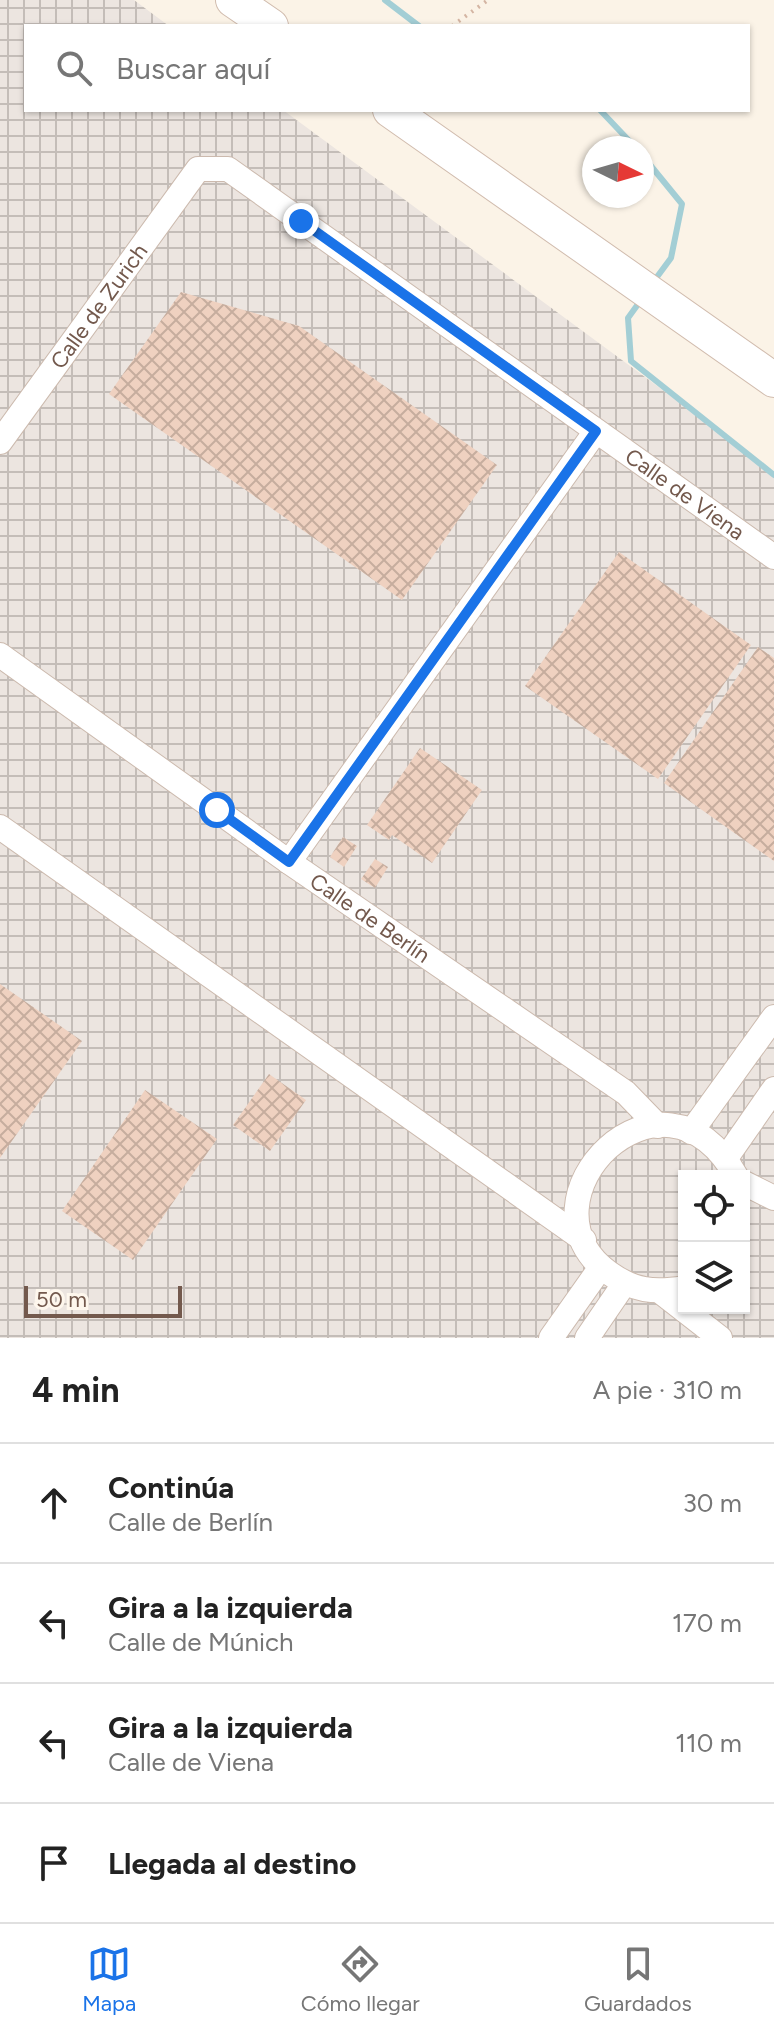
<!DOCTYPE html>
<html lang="es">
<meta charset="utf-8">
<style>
:root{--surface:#fff;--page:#f6f6f6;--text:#222;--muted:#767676;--line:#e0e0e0;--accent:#1a73e8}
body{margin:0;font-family:Figtree,sans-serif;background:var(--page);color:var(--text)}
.controls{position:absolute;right:24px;bottom:24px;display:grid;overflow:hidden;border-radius:0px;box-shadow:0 2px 6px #0004}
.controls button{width:72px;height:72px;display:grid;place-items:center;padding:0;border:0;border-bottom:2px solid var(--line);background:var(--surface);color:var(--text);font:40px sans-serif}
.compass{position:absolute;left:582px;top:136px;width:72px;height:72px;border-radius:50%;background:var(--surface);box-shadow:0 2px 6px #0004;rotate:95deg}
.scale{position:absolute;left:24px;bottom:20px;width:158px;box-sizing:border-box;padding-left:8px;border:4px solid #73594d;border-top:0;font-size:22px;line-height:28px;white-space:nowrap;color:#73594d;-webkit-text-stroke:6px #fef7ed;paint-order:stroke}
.stop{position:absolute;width:24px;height:24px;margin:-18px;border:6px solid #1a73e8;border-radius:50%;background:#fff}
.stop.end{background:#1a73e8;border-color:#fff;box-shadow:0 2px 8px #0008}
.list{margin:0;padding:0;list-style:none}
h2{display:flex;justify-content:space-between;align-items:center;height:104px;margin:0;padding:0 32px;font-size:34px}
h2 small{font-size:26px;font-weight:400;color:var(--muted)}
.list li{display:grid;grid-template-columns:52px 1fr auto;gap:24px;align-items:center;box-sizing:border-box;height:120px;padding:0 32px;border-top:2px solid var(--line)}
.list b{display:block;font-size:30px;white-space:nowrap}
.list p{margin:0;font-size:26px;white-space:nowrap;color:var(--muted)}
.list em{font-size:26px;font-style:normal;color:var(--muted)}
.icon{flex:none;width:44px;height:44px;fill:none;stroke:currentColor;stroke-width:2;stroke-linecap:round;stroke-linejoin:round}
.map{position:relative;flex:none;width:774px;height:1338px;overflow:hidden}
.search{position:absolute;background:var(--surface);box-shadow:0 2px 6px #0004;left:24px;right:24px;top:24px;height:88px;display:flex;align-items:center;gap:20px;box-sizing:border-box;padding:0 28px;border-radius:0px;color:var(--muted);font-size:30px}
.sheet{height:584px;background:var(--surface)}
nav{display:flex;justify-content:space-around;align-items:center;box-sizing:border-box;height:112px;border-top:2px solid var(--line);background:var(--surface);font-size:22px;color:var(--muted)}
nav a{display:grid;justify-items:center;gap:4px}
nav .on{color:var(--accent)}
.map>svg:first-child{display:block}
.industrial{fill:url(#industrial-grid);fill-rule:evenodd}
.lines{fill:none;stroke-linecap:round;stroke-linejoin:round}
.stream{stroke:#a3ced5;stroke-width:6}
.building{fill:url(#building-cross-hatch)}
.minor-casing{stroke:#ccbaae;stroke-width:26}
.secondary-casing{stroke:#d1bcae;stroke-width:36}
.path{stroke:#d4b5a3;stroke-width:4;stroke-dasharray:2 6;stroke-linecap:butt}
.minor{stroke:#fff;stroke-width:24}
.secondary{stroke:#fff;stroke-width:34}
.route{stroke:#1a73e8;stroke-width:10}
.labels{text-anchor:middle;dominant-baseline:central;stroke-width:6;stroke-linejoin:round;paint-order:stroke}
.street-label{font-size:22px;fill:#73594d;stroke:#fef7ed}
</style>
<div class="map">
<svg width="774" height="1338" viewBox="0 0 774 1338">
<defs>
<pattern id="industrial-grid" width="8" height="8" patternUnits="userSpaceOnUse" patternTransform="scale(2)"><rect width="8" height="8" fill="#ece5e0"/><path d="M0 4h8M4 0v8" fill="none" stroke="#c4bdb8"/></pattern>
<pattern id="building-cross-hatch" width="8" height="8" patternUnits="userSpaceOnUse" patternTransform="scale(2)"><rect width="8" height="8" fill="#efd1c0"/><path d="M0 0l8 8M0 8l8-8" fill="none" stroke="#c6ad9e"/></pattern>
</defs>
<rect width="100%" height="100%" fill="#fbf3e7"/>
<path class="industrial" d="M0,0H134L169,26H26V110H283L774,472V1338H0ZM684,1176H744V1308H684Z"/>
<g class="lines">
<path class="stream" d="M385,0L419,26
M600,110L636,148
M642,155L682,204L671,258L654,281
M641,300L628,318L631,361L774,475"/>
</g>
<path class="building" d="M181,292L299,326L497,465L402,600L109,394Z
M619,552L751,645L658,779L525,686Z
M758,647L774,658V861L664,783Z
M420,748L482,790L432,863L392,835L389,840L367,825Z
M343,837L357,846L344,867L330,857Z
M375,859L388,867L375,888L361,879Z
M0,984L82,1041L0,1158Z
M269,1074L306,1100L270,1151L233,1125Z
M145,1090L217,1139L133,1260L62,1211Z"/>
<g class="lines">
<g class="minor-casing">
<g id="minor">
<path id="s1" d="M0,442L198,169H228L774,557"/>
<path id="s2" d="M0,655L289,862L626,1093L658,1126"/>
<path d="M0,827L584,1240"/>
<path d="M289,862L596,431"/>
<path d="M691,1132L774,1017"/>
<path d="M726,1158L774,1089"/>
<path d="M744,1183L774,1198"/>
<path d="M684,1288C654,1293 634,1291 609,1273C510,1201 662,1044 736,1176"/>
<path d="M661,1292L720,1338"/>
<path d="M551,1338L601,1267"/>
<path d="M587,1338L624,1284"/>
</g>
</g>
<g class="secondary-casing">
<path id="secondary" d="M233,0L271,26
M390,110L774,380"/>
</g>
<path class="path" d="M452,26L488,0"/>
<use href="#minor" class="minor"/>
<use href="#secondary" class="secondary"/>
</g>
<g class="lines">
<path class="route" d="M217,810L289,862L596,431L301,221"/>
</g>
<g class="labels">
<g class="street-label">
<text stroke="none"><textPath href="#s1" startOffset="168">Calle de Zurich</textPath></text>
<text stroke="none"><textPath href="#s1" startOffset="928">Calle de Viena</textPath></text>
<text stroke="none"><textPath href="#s2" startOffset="454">Calle de Berlín</textPath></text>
</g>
</g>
</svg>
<div class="controls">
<button><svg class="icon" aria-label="locate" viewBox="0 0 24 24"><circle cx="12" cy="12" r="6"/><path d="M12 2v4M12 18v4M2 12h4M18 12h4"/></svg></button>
<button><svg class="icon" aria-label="layers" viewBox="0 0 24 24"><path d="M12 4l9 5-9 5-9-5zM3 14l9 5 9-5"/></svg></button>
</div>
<svg class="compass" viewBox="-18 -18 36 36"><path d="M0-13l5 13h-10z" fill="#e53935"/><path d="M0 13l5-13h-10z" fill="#767676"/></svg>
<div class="scale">50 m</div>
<div class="stop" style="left:217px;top:810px"></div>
<div class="stop end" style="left:301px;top:221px"></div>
<div class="search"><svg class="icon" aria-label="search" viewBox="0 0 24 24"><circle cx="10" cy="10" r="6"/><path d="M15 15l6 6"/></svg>Buscar aquí</div>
</div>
<section class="sheet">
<h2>4 min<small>A pie · 310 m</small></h2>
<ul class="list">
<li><svg class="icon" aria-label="ahead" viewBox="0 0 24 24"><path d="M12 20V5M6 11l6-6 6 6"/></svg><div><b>Continúa</b><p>Calle de Berlín</p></div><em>30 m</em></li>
<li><svg class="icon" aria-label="left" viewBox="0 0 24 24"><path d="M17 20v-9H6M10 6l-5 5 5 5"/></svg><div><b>Gira a la izquierda</b><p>Calle de Múnich</p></div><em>170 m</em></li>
<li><svg class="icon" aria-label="left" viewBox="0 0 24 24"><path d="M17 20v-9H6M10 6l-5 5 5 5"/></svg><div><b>Gira a la izquierda</b><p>Calle de Viena</p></div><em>110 m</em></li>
<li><svg class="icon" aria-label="arrive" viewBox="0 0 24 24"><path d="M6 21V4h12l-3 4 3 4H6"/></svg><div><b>Llegada al destino</b></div></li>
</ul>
</section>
<nav>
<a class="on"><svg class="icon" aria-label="map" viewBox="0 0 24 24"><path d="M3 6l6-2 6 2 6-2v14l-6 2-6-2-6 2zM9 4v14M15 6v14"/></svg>Mapa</a>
<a><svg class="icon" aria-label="directions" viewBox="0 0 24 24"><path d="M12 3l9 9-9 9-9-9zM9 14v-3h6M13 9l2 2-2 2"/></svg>Cómo llegar</a>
<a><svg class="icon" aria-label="saved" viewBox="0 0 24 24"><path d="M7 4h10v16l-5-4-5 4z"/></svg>Guardados</a>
</nav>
